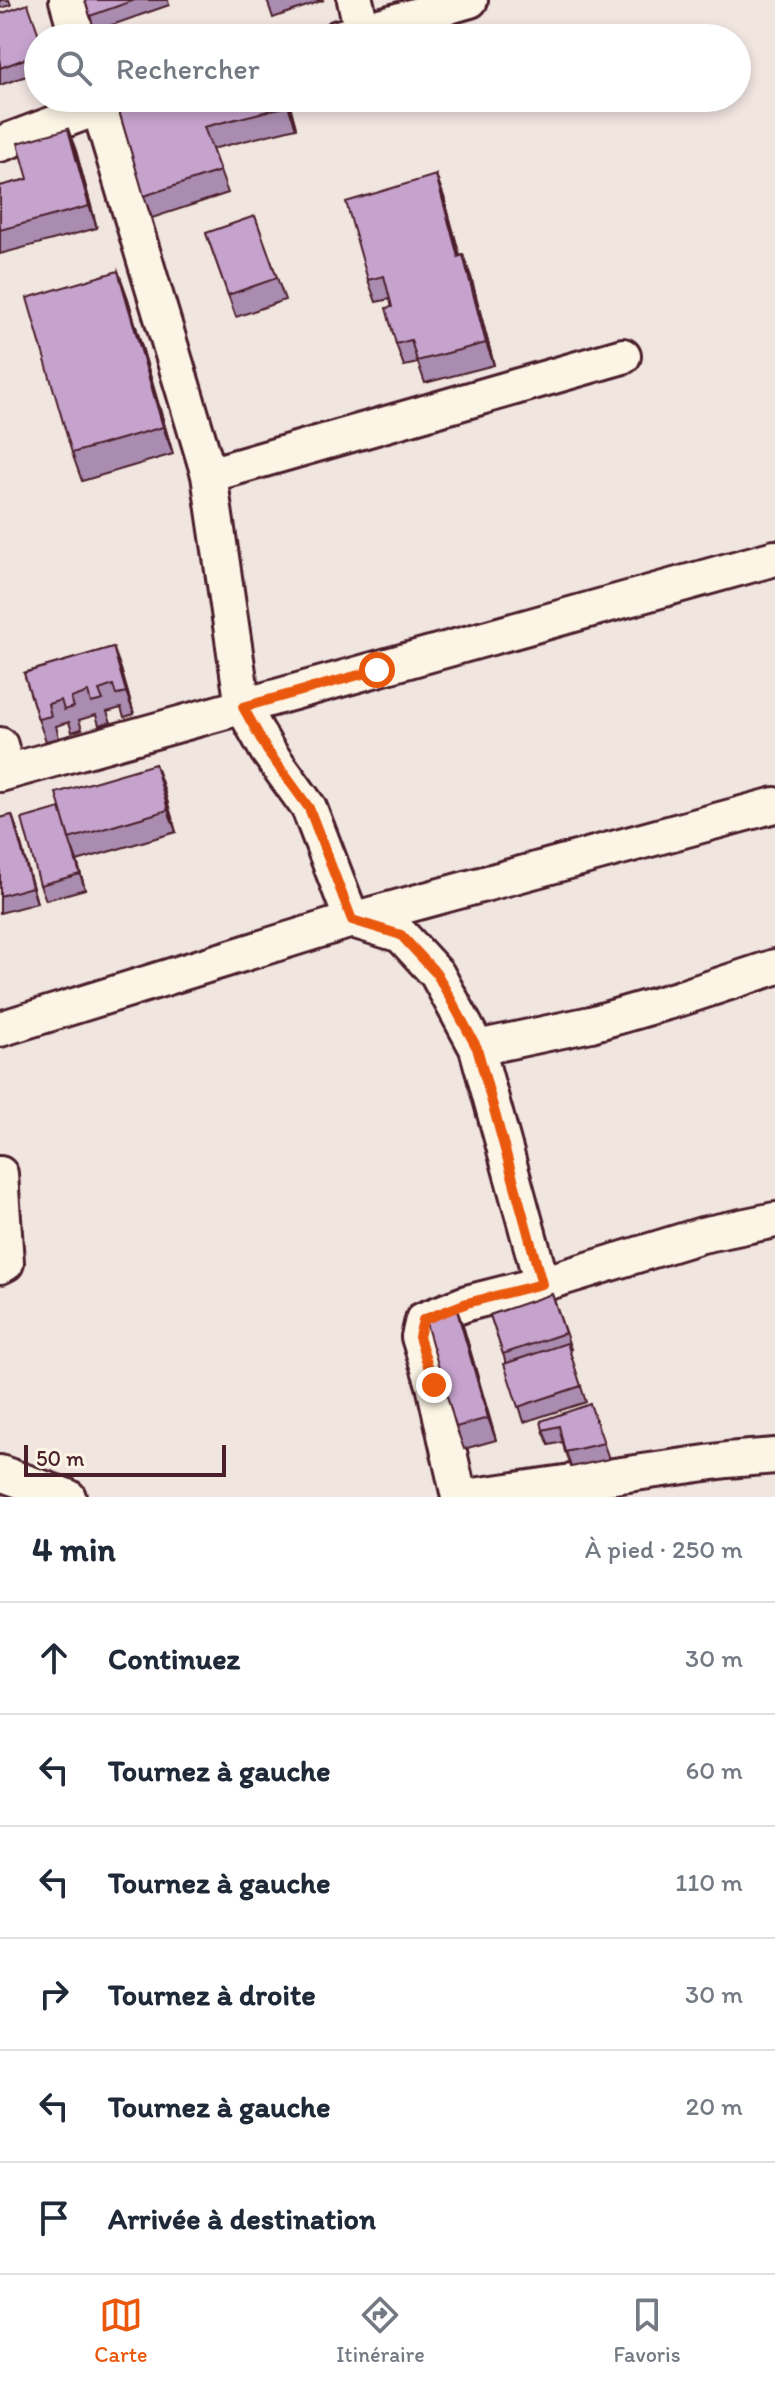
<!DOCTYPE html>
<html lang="fr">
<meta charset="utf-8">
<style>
:root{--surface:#fff;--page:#f6f6f7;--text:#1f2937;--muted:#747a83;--line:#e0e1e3;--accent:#ea580c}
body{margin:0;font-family:Itim,sans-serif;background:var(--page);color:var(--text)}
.scale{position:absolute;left:24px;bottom:20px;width:202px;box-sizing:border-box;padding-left:8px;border:4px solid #4a1f2b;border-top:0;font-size:22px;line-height:28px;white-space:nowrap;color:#4a1f2b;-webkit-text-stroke:6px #fcf5e5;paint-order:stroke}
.stop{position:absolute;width:24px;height:24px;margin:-18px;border:6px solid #ea580c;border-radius:50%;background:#fff}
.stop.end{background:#ea580c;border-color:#fff;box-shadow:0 2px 8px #0008}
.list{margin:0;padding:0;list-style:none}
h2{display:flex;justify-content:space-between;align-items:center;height:104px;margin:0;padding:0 32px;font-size:34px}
h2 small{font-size:26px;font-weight:400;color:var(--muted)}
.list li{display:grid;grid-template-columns:52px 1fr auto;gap:24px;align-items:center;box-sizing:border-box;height:112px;padding:0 32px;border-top:2px solid var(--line)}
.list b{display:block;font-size:30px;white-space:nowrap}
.list em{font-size:26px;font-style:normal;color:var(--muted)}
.icon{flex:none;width:44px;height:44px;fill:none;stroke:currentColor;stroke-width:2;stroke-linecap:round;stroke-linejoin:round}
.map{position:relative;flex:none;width:775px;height:1497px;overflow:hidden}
.search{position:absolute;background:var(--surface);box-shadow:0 4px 12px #0003;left:24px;right:24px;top:24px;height:88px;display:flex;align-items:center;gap:20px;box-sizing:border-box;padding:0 28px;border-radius:44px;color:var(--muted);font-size:30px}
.sheet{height:776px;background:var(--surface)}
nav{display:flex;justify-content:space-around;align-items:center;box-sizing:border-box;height:112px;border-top:2px solid var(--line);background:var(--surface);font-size:22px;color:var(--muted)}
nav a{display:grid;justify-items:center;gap:4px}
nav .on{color:var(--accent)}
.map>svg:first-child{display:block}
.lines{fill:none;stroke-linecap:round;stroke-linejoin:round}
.minor-casing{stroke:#4a1f2b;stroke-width:40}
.minor{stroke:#fcf5e5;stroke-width:34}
.wall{fill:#aa8cb0;stroke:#4a1f2b;stroke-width:2}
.shaded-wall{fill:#8b7290;stroke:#4a1f2b;stroke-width:2}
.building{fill:#c6a3cd;stroke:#4a1f2b;stroke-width:2}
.route{stroke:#ea580c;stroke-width:10}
</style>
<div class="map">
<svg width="775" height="1497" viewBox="0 0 775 1497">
<rect width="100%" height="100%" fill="#f1e5e0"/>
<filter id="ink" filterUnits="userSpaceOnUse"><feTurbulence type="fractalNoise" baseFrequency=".0125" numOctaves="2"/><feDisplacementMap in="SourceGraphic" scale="16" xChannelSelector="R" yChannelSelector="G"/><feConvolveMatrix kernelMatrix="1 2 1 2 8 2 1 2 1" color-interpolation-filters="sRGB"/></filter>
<g filter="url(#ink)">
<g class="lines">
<g class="minor-casing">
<path id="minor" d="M67,0L78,38
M355,0L362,31
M338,38L470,0
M0,144L99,107L209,475L243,707L267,750L309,808L352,920L401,935L437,974L477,1048L542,1284L467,1303L423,1320L419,1337L434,1385L459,1497
M209,475L623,356
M0,745L7,772
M0,774L775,558
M0,1029L352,920L775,805
M477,1048L591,1024L681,998L775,967
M0,1174L6,1263L0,1266
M542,1284L702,1235L775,1220
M0,1473L68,1497
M466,1497L727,1460L775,1456"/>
</g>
<use href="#minor" class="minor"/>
</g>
<path class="wall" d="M0,0H9L11,5L0,8Z
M85,0H168L169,5L95,31Z
M267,0H324L273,18Z
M0,14L38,38V72L0,85Z
M140,98H288L296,128L212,149L228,193L152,218L144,196Z
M68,129L76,151L97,228L0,254V186L28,179Z
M436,175L444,197L460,256L463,255L471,277L494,365L425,383L418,363L404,366L396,344L392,307L390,299L376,302L368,280Z
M255,216L285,300L236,317L206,233Z
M118,271L128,299L173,454L82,481L72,453Z
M113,647L121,669L134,714L124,717L121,708L107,712L111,722L99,725L96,715L79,720L82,729L72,732L69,722L56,726L59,738L46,741L38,719L24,673Z
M155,764L163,786L176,832L77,861L85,889L46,900L40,885L60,808Z
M12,815L17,830L37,903L0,913V818Z
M552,1294L571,1349H569L586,1402L524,1422L506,1363L490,1315Z
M456,1307L464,1329L496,1440L464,1449L456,1427Z
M590,1404L609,1459L571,1467L563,1442L549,1445L543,1430Z"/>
<path class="shaded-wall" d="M286,98H288L296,128L288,106Z
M68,129L76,151L97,228L89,206Z
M436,175L444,197L466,279L458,257Z
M463,255L471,277L494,365L486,343Z
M118,271L128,299L173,454L163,427Z
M113,647L121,669L134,714L126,692Z
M155,764L163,786L176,832L168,810Z
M12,815L17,830L37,903L32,887Z
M72,847L77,861L85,889L80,874Z
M456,1307L464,1329L496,1440L488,1418Z"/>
<path class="building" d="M85,0H135L90,16Z
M28,4L40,38H38V54L0,68V14Z
M140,98H286L288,106L204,127L220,171L144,196L117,104Z
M68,129L89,206L0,230V186L28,179L18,143Z
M436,175L458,257L463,255L486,343L417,361L411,340L396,344L386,308L392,307L384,276L368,280L346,202Z
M255,216L277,278L228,295L206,233Z
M118,271L163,427L72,453L27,298Z
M113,647L126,692L116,695L113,685L99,690L103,700L91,703L88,692L71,698L74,707L64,710L61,700L48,704L51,716L38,719L24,673Z
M155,764L168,810L69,839L56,793Z
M60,808L80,874L40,885L22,819Z
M12,815L32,887L0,896V818Z
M552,1294L565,1333L503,1354L490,1315Z
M456,1307L488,1418L456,1427L424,1316Z
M567,1343L581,1386L518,1407L504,1364Z
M590,1404L604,1443L565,1452L559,1426L543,1430L541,1421Z"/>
</g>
<g class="lines" filter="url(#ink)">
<path class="route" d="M377,670L243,707L267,750L309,808L352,920L401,935L437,974L477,1048L542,1284L467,1303L423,1320L419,1337L434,1385"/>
</g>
</svg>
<div class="scale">50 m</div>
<div class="stop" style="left:377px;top:670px"></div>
<div class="stop end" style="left:434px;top:1385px"></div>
<div class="search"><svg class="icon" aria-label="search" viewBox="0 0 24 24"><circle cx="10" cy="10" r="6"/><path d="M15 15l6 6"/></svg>Rechercher</div>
</div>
<section class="sheet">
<h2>4 min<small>À pied · 250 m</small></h2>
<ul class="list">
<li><svg class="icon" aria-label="ahead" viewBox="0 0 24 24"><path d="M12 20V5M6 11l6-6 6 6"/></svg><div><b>Continuez</b></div><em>30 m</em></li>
<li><svg class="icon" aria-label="left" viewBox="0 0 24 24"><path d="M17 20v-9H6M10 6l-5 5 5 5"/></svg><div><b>Tournez à gauche</b></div><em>60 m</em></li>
<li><svg class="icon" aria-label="left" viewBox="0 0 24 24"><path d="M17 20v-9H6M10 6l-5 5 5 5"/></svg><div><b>Tournez à gauche</b></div><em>110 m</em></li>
<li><svg class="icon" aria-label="right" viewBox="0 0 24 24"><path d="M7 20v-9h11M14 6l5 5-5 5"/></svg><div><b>Tournez à droite</b></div><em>30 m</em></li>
<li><svg class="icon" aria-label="left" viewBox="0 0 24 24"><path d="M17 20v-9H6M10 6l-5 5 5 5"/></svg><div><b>Tournez à gauche</b></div><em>20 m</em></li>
<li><svg class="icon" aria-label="arrive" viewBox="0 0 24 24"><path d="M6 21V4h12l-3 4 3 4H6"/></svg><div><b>Arrivée à destination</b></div></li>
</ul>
</section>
<nav>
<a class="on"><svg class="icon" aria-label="map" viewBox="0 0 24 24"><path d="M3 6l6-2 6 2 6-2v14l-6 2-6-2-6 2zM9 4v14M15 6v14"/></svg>Carte</a>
<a><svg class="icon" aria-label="directions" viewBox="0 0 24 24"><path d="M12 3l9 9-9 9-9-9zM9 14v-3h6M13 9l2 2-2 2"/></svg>Itinéraire</a>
<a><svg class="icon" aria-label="saved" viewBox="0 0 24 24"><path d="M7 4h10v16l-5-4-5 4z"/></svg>Favoris</a>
</nav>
